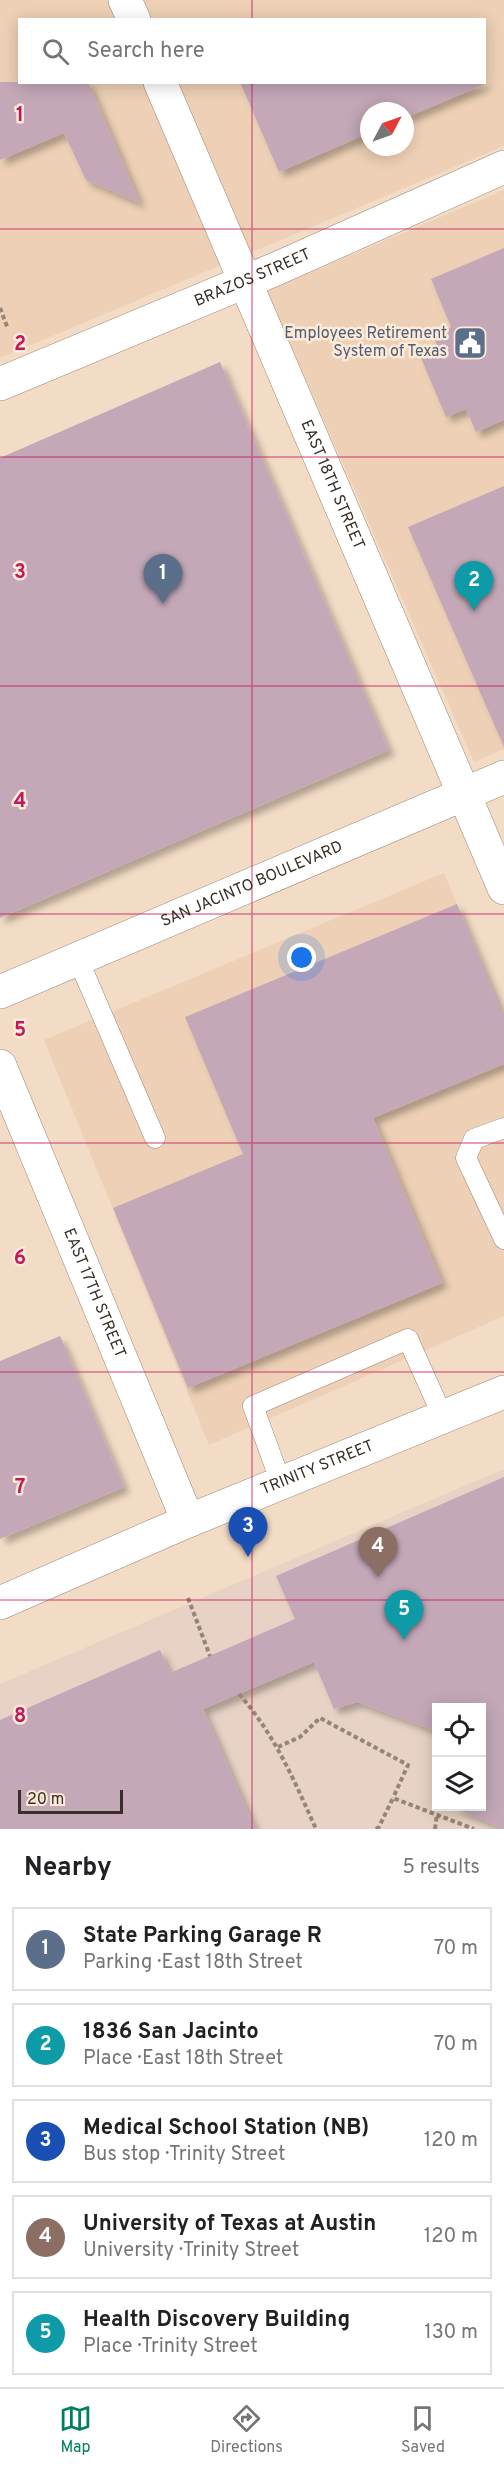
<!DOCTYPE html>
<meta charset="utf-8">
<style>
:root{--surface:#fff;--page:#f6f6f6;--text:#202124;--muted:#757577;--line:#e0e0e0;--accent:#007f5e}
body{margin:0;font-family:Overpass,sans-serif;background:var(--page);color:var(--text)}
.controls{position:absolute;right:18px;bottom:18px;display:grid;overflow:hidden;border-radius:0px;box-shadow:0 3px 15px #0003}
.controls button{width:54px;height:54px;display:grid;place-items:center;padding:0;border:0;border-bottom:2px solid var(--line);background:var(--surface);color:var(--text);font:30px sans-serif}
.compass{position:absolute;left:360px;top:102px;width:54px;height:54px;border-radius:50%;background:var(--surface);box-shadow:0 3px 15px #0003;rotate:49deg}
.scale{position:absolute;left:18px;bottom:15px;width:105px;box-sizing:border-box;padding-left:6px;border:3px solid #382f26;border-top:0;font-size:16px;line-height:21px;white-space:nowrap;color:#382f26;-webkit-text-stroke:4px #fdead8;paint-order:stroke}
.you{position:absolute;left:302px;top:958px;width:21px;height:21px;margin:-15px;border:4px solid #fff;border-radius:50%;background:#1a73e8;box-shadow:0 0 0 9px #1a73e833}
.badge{display:grid;place-items:center;width:39px;height:39px;border-radius:50%;background:var(--accent);color:#fff;font-size:20px;font-weight:700}
.pin{position:absolute;translate:-50% -50px;filter:drop-shadow(0 2px 3px #0008)}
.pin::after{content:'';position:absolute;top:32px;width:21px;height:18px;background:inherit;clip-path:polygon(0 0,100% 0,50% 100%)}
.list{margin:0;padding:0;list-style:none}
h2{display:flex;justify-content:space-between;align-items:center;height:78px;margin:0;padding:0 24px;font-size:26px}
h2 small{font-size:20px;font-weight:400;color:var(--muted)}
.list li{display:grid;grid-template-columns:39px 1fr auto;gap:18px;align-items:center;box-sizing:border-box;height:84px;margin:0 12px 12px;padding:0 12px;border:2px solid var(--line);border-radius:0px}
.list b{display:block;font-size:22px;white-space:nowrap}
.list p{margin:0;font-size:20px;white-space:nowrap;color:var(--muted)}
.list em{font-size:20px;font-style:normal;color:var(--muted)}
.icon{flex:none;width:33px;height:33px;fill:none;stroke:currentColor;stroke-width:2;stroke-linecap:round;stroke-linejoin:round}
.map{position:relative;flex:none;width:504px;height:1829px;overflow:hidden}
.search{position:absolute;background:var(--surface);box-shadow:0 3px 15px #0003;left:18px;right:18px;top:18px;height:66px;display:flex;align-items:center;gap:15px;box-sizing:border-box;padding:0 21px;border-radius:0px;color:var(--muted);font-size:22px}
.sheet{height:558px;background:var(--surface)}
nav{display:flex;justify-content:space-around;align-items:center;box-sizing:border-box;height:84px;border-top:2px solid var(--line);background:var(--surface);font-size:16px;color:var(--muted)}
nav a{display:grid;justify-items:center;gap:3px}
nav .on{color:var(--accent)}
.map>svg:first-child{display:block}
.built{fill:#edd0b5;fill-rule:evenodd}
.education{fill:#e8d2c5;fill-rule:evenodd}
.building{fill:#c4a8b8;filter:url(#shadow)}
.lines{fill:none;stroke-linecap:round;stroke-linejoin:round}
.lane-casing{stroke:#9b8671;stroke-width:21}
.street-casing{stroke:#9b8671;stroke-width:34}
.secondary-casing{stroke:#9b8671;stroke-width:34}
.path{stroke:#958576;stroke-width:4;stroke-dasharray:4.5 3;stroke-linecap:butt}
.lane{stroke:#fff;stroke-width:20}
.street{stroke:#fff;stroke-width:33}
.secondary{stroke:#fff;stroke-width:33}
.grid{fill:none;stroke:#c2185b;stroke-width:1.5;stroke-opacity:0.55}
.labels{text-anchor:middle;dominant-baseline:central;stroke-width:5;stroke-linejoin:round;paint-order:stroke}
.street-label{font-size:16px;fill:#382f26;stroke:#fdead8}
.service-label{font-size:16px;fill:#4e5e75;stroke:#fdead8;text-anchor:end}
.grid-label{font-size:20px;text-anchor:middle;font-weight:bold;fill:#c2185b;stroke:#fdead8;stroke-width:5;stroke-linejoin:round;paint-order:stroke}
</style>
<div class="map">
<svg width="504" height="1829" viewBox="0 0 504 1829">
<defs>
<filter id="shadow"><feDropShadow dx="5.5" dy="5.5" stdDeviation="3" flood-color="#0004"/></filter>
</defs>
<rect width="100%" height="100%" fill="#f3dcc6"/>
<path class="built" d="M0,0H504V146L0,358ZM20,20H484V82H20ZM369,111H405V147H369Z
M504,190V749L474,762L267,291Z
M444,873L504,1013V1316L209,1445L44,1040Z"/>
<path class="education" d="M504,1469V1829H0V1684ZM436,1708H482V1806H436Z"/>
<path class="building" d="M0,82H88L140,203L86,180L64,133L0,160Z
M240,82H485V84L405,118V111H369V133L279,172Z
M504,248V420L476,432L466,409L446,417L421,358L439,351L433,335L451,327L431,279Z
M220,362L389,750L0,918V458Z
M504,486V747L408,527Z
M457,904L504,1016V1064L373,1118L442,1283L188,1388L113,1208L243,1154L185,1017Z
M60,1336L124,1487L0,1539V1361Z
M504,1477V1829L450,1806H482V1707H436V1731L357,1702L334,1709L314,1662L203,1709L255,1829H0V1720L160,1650L170,1673L295,1619L276,1576Z"/>
<g class="lines">
<g class="lane-casing">
<path id="lane" d="M78,959L155,1138
M504,1128L474,1139L466,1158L504,1239
M281,1483L253,1406L408,1339L443,1417"/>
</g>
<g class="street-casing">
<g id="street">
<path d="M125,0L134,20"/>
<path id="s1" d="M160,82L504,888"/>
<path id="s2" d="M0,384L278,268L504,167"/>
<path id="s3" d="M0,1066L188,1521"/>
</g>
</g>
<g class="secondary-casing">
<g id="secondary">
<path id="s4" d="M0,992L504,777"/>
<path id="s5" d="M0,1603L188,1521L504,1392"/>
</g>
</g>
<path class="path" d="M0,308L8,329
M188,1598L210,1656
M239,1694C275,1735 294,1780 316,1829
M278,1747L300,1737L320,1718L408,1765L393,1798
M376,1829L379,1827L393,1798L474,1829
M435,1829L437,1814"/>
<use href="#lane" class="lane"/>
<use href="#street" class="street"/>
<use href="#secondary" class="secondary"/>
</g>
<path class="grid" d="M252,0V20M252,82V1829M0,229H504M0,457H504M0,686H504M0,914H504M0,1143H504M0,1372H504M0,1600H504"/>
<defs>
<g id="civic-square" transform="scale(1.725)"><rect x="-9" y="-9" width="18" height="18" rx="4" fill="#5c6f8a" stroke="#fdead8"/><path d="M-.6-6.5H3V-4.5H.6V-3L4-1V1h2V6H-6V1h2V-1L-.6-3ZM-1.2 2.5V6h2.4V2.5Z" fill="#fff"/></g>
</defs>
<g fill-rule="evenodd">
<use href="#civic-square" x="470" y="343"/>
</g>
<g class="labels">
<g class="street-label">
<text stroke="none"><textPath href="#s2" startOffset="274">BRAZOS STREET</textPath></text>
<text stroke="none"><textPath href="#s1" startOffset="438">EAST 18TH STREET</textPath></text>
<text stroke="none"><textPath href="#s4" startOffset="274">SAN JACINTO BOULEVARD</textPath></text>
<text stroke="none"><textPath href="#s3" startOffset="246">EAST 17TH STREET</textPath></text>
<text stroke="none"><textPath href="#s5" startOffset="345">TRINITY STREET</textPath></text>
</g>
<g class="service-label">
<text x="447" y="334">Employees Retirement<tspan x="447" dy="18">System of Texas</tspan></text>
</g>
</g>
<g class="grid-label">
<text x="20" y="121">1</text>
<text x="20" y="350">2</text>
<text x="20" y="578">3</text>
<text x="20" y="807">4</text>
<text x="20" y="1036">5</text>
<text x="20" y="1264">6</text>
<text x="20" y="1493">7</text>
<text x="20" y="1722">8</text>
</g>
</svg>
<div class="controls">
<button><svg class="icon" aria-label="locate" viewBox="0 0 24 24"><circle cx="12" cy="12" r="6"/><path d="M12 2v4M12 18v4M2 12h4M18 12h4"/></svg></button>
<button><svg class="icon" aria-label="layers" viewBox="0 0 24 24"><path d="M12 4l9 5-9 5-9-5zM3 14l9 5 9-5"/></svg></button>
</div>
<svg class="compass" viewBox="-18 -18 36 36"><path d="M0-13l5 13h-10z" fill="#e53935"/><path d="M0 13l5-13h-10z" fill="#757577"/></svg>
<div class="scale">20 m</div>
<div class="you"></div>
<div class="pin badge" style="left:163px;top:604px;background:#5c6f8a">1</div>
<div class="pin badge" style="left:474px;top:611px;background:#0f9aa8">2</div>
<div class="pin badge" style="left:248px;top:1557px;background:#1a4fb4">3</div>
<div class="pin badge" style="left:378px;top:1577px;background:#8d6e63">4</div>
<div class="pin badge" style="left:404px;top:1640px;background:#0f9aa8">5</div>
<div class="search"><svg class="icon" aria-label="search" viewBox="0 0 24 24"><circle cx="10" cy="10" r="6"/><path d="M15 15l6 6"/></svg>Search here</div>
</div>
<section class="sheet">
<h2>Nearby<small>5 results</small></h2>
<ul class="list">
<li><span class="badge" style="background:#5c6f8a">1</span><div><b>State Parking Garage R</b><p>Parking · East 18th Street</p></div><em>70 m</em></li>
<li><span class="badge" style="background:#0f9aa8">2</span><div><b>1836 San Jacinto</b><p>Place · East 18th Street</p></div><em>70 m</em></li>
<li><span class="badge" style="background:#1a4fb4">3</span><div><b>Medical School Station (NB)</b><p>Bus stop · Trinity Street</p></div><em>120 m</em></li>
<li><span class="badge" style="background:#8d6e63">4</span><div><b>University of Texas at Austin</b><p>University · Trinity Street</p></div><em>120 m</em></li>
<li><span class="badge" style="background:#0f9aa8">5</span><div><b>Health Discovery Building</b><p>Place · Trinity Street</p></div><em>130 m</em></li>
</ul>
</section>
<nav>
<a class="on"><svg class="icon" aria-label="map" viewBox="0 0 24 24"><path d="M3 6l6-2 6 2 6-2v14l-6 2-6-2-6 2zM9 4v14M15 6v14"/></svg>Map</a>
<a><svg class="icon" aria-label="directions" viewBox="0 0 24 24"><path d="M12 3l9 9-9 9-9-9zM9 14v-3h6M13 9l2 2-2 2"/></svg>Directions</a>
<a><svg class="icon" aria-label="saved" viewBox="0 0 24 24"><path d="M7 4h10v16l-5-4-5 4z"/></svg>Saved</a>
</nav>
